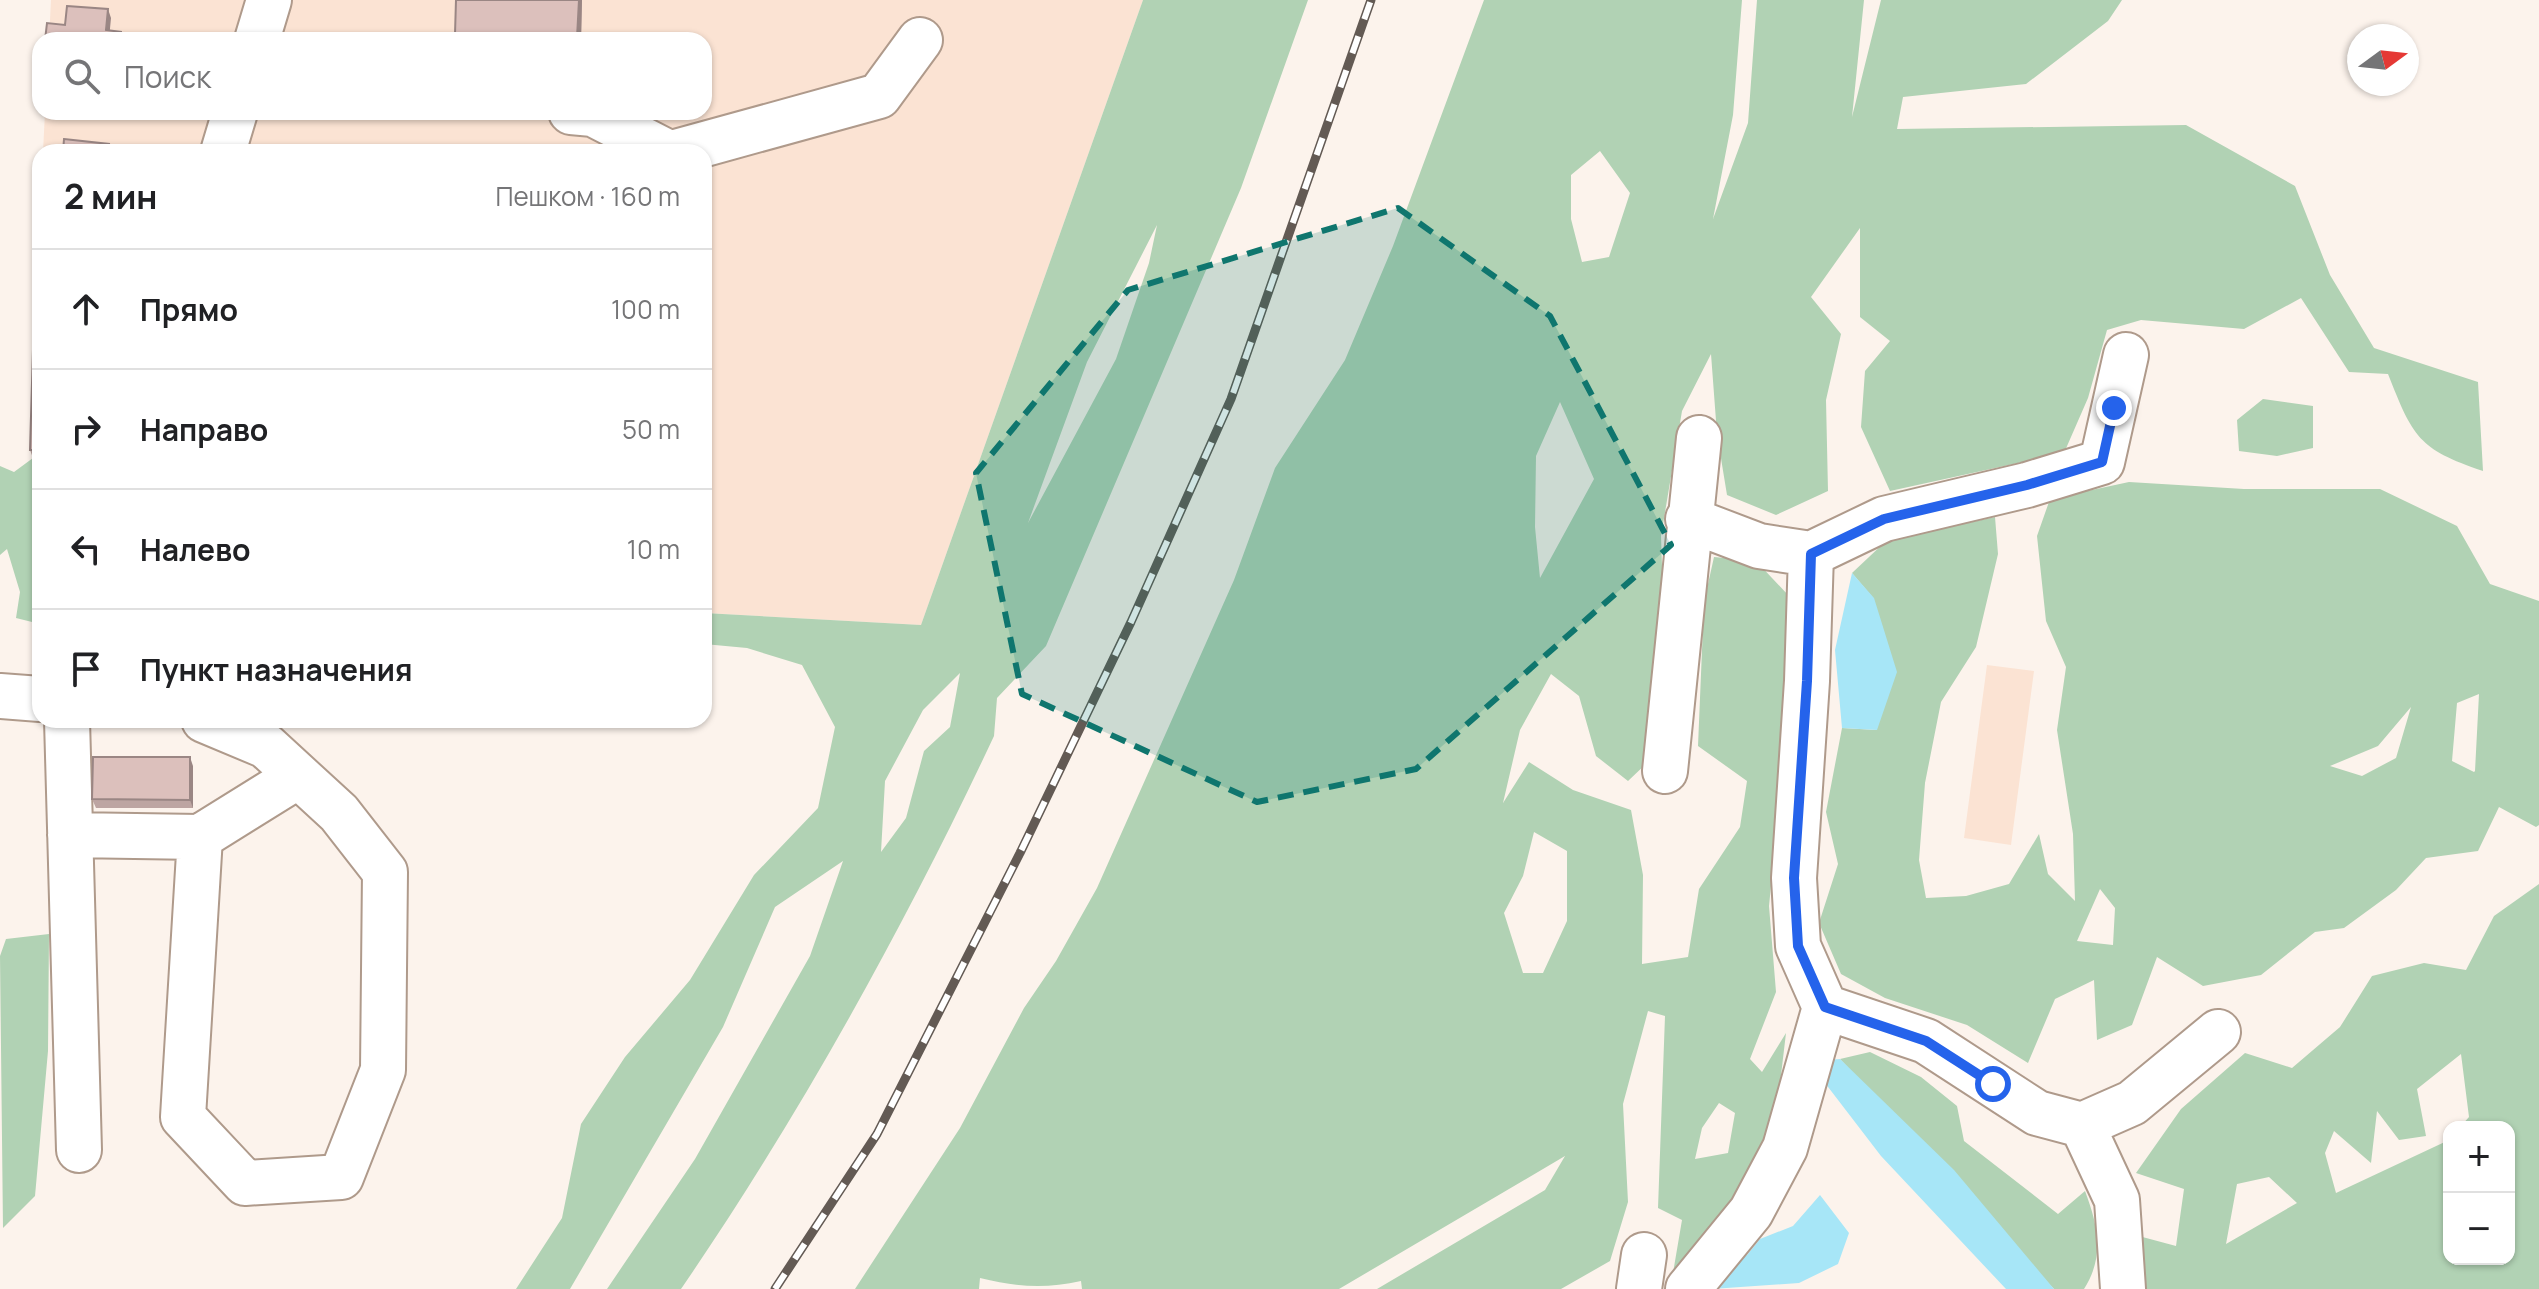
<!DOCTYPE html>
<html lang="ru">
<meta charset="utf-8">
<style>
:root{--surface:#fff;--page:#f6f6f6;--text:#202124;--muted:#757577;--line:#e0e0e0}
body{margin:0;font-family:Manrope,sans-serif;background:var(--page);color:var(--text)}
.controls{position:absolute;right:24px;bottom:24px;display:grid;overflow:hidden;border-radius:16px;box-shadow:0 2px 6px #0004}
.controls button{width:72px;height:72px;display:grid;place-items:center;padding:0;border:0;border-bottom:2px solid var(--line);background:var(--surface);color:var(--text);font:40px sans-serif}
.compass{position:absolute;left:2347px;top:24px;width:72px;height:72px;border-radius:50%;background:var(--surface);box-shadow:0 2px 6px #0004;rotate:75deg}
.stop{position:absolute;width:24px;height:24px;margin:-18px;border:6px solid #2563eb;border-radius:50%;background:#fff}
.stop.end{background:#2563eb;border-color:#fff;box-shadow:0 2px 8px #0008}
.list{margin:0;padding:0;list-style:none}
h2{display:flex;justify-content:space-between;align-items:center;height:104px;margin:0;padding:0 32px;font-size:34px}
h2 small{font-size:26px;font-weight:400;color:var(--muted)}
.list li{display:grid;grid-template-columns:52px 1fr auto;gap:24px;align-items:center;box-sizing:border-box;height:120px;padding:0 32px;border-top:2px solid var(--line)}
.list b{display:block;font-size:30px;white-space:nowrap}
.list em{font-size:26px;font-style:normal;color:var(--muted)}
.icon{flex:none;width:44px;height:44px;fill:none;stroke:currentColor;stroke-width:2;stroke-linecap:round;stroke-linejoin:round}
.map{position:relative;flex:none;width:2539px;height:1289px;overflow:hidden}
.search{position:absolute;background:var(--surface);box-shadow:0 2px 6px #0004;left:32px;top:32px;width:680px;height:88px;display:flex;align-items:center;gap:20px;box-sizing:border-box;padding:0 28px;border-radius:24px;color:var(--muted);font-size:30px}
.panel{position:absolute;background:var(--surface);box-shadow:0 2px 6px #0004;left:32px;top:144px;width:680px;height:584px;border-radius:24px}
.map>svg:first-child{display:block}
.built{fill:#fbe3d3}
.green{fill:#b1d2b4;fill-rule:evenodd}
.water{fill:#a7e6f7}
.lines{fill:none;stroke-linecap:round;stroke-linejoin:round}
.minor-casing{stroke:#af9a8b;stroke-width:48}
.minor{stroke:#fff;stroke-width:44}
.rail-casing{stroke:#635a54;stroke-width:9}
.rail{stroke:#fff;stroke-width:6;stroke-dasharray:18;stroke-linecap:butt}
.wall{fill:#bda5a2}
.shaded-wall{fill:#9a8684}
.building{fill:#dcc0bc;stroke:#9a8684;stroke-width:2}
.route{stroke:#2563eb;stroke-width:10}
.marked{fill:#0f766e;fill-opacity:0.2;stroke:#0f766e;stroke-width:6;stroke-dasharray:16 10;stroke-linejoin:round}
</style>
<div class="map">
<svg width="2539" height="1289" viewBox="0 0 2539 1289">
<rect width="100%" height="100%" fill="#fcf3ec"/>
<path class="built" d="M51,0H1143L921,625L704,613V152H43L45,112H704V40H49Z
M1987,665L2034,671L2011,845L1964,838Z"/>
<path class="green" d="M1143,0H1308L1241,188L1046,646L997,698L994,736C906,924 799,1117 681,1289H607L695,1159L810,956L843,861L775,907L723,1027L570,1289H516L562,1218L581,1124L625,1057L690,980L754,875L818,808L835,727L802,665L747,648L704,644V613L921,625ZM1157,225L1149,263L1116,359L1028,523L1087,362ZM960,673L950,727L924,751L906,818L881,852L885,781L923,710Z
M1484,0H1742L1733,115L1713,219L1748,123L1757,0H1864L1852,117L1881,0H2122L2108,21L2026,84L1903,97L1897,129L2186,125L2295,186L2330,275L2374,348L2478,382L2483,471C2418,449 2413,437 2388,374L2349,372L2301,298L2244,329L2141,320L2107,330L2088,398L2064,453L1890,491L1861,427L1865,371L1890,341L1860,317V228L1811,297L1841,334L1826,400L1828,491L1776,515L1727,495L1717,434L1711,354L1682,411L1661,536L1668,743L1628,781L1596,756L1579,696L1551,674L1520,730L1503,803L1529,762L1573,790L1631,810L1643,875L1642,964L1688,957L1699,889L1740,827L1747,781L1698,746L1704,602L1714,557L1756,561L1789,596L1779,806L1769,906L1776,992L1750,1059L1762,1072L1786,1033L1777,1109L1729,1213L1673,1273L1682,1220L1658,1208L1665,1016L1648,1011L1623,1104L1628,1202L1610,1261L1561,1289H1377L1545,1190L1565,1156L1339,1289H1082L1081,1281C1045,1289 1017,1287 980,1278L979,1289H855L960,1128L1024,1008L1056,961L1097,888L1234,580L1275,468L1345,360L1393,246ZM1600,151L1630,193L1609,257L1582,262L1571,219V175ZM1560,402L1594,479L1540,578L1535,527L1536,456ZM1534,832L1567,851V921L1543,973H1523L1504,913L1523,876ZM1719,1103L1735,1113L1728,1153L1695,1159L1702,1128Z
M2263,399L2313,406V448L2277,456L2239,451L2237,420Z
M33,458L37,577L40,578V624L16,618L20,592L7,549L0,555V466L14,472Z
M2129,482L2244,489H2380L2457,526L2490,584L2539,601V825L2536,827L2499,807L2478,851L2426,858L2396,890L2344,928L2315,932L2261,975L2203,986L2157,957L2132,1025L2097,1040L2094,980L2055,999L2028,1063L1967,1025L1885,998L1841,974L1819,923L1838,864L1826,812L1842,728L1877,730L1874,599L1852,573L1886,541L1995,517L1998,554L1976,647L1941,702L1925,783L1919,860L1926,898L1966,896L2009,884L2039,834L2048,874L2075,901L2073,834L2057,730L2066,667L2046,621L2037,536L2050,499ZM2479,694L2475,771L2474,772L2452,761L2457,703ZM2411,707L2396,758L2362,776L2330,766L2378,746ZM2100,889L2115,908L2113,945L2077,941Z
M2539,884V1289H2142L2135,1235L2176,1246L2184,1189L2136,1173L2181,1109L2245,1053L2292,1068L2340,1027L2372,976L2424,963L2466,970L2494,916ZM2461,1054L2469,1117L2460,1127H2509V1259H2449V1140L2336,1193L2325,1153L2334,1131L2371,1163L2377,1111L2399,1140L2426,1136L2417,1089ZM2269,1177L2297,1203L2226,1244L2237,1184Z
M49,934L48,1051L35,1196L3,1228L0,956L6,939Z
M1870,1052L1921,1077L1957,1106L1964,1141L2058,1214L2085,1191C2098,1226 2105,1256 2084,1289H2054L1840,1059Z"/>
<path class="water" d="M1852,573L1874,598L1897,672L1877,730L1842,728L1835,650Z
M1840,1059L1954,1170L2054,1289H2006L1881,1156L1825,1083L1827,1060Z
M1820,1195L1849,1233L1838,1264L1799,1283L1712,1289L1729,1260L1747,1255L1760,1239L1793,1226Z"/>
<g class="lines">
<g class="minor-casing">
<path id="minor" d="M257,40L269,0
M571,112L593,114L667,152
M223,152L235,112
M676,152L879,96L920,40
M1688,519L1759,546L1811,554L1884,519L2027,485L2102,462L2126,355
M1811,554L1807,681L1794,878L1798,946L1825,1007L1926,1041L2037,1113L2082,1125L2132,1103L2218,1032
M0,696L40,699
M67,720L79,1150
M1665,771L1699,438
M70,835L200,837L298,776
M200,837L183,1117L245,1183L341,1177L383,1070L385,872L339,813L266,746L204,720
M2082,1125L2117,1200L2123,1289
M1639,1289L1644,1255
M1688,1289L1751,1212L1785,1148L1825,1007"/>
</g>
<use href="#minor" class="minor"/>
<g class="rail-casing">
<path id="rail" d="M775,1289L877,1134L1020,853L1131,622L1231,399L1371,0"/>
</g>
<use href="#rail" class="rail"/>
</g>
<path class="wall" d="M456,0H582L581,40H457L455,34Z
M40,182V459L33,458L30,450Z
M193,766V808H96L92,799Z"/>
<path class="shaded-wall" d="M579,0H582L581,40H578L577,38Z
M108,9L111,18L109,39L106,30Z
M190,757L193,766V808L190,800Z"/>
<path class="building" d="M456,0H579L577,38L455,34Z
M67,6L108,9L106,30L121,32V40H45L47,23L65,25Z
M64,139L109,144L108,152H63Z
M38,182H40V450H30Z
M93,757H190V800L92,799Z"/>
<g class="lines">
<path class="route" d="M1993,1084L1926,1041L1825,1007L1798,946L1794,878L1807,681L1811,554L1884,519L2027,485L2102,462L2114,408"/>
</g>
<path class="marked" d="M1398,208L1550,316L1671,545L1416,769L1257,802L1022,694L976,473L1128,290Z"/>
</svg>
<div class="controls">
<button>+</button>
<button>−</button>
</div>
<svg class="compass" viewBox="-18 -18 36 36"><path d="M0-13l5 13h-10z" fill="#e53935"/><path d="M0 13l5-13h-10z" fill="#757577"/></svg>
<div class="stop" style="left:1993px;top:1084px"></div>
<div class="stop end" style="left:2114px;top:408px"></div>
<div class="search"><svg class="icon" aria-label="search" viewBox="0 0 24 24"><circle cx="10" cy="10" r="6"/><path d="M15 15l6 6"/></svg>Поиск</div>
<section class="panel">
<h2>2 мин<small>Пешком · 160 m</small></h2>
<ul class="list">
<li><svg class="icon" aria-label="ahead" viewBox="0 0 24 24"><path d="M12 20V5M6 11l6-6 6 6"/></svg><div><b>Прямо</b></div><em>100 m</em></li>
<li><svg class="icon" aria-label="right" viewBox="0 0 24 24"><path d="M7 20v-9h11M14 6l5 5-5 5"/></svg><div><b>Направо</b></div><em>50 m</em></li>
<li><svg class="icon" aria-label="left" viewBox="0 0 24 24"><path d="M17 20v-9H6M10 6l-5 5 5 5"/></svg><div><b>Налево</b></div><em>10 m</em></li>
<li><svg class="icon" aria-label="arrive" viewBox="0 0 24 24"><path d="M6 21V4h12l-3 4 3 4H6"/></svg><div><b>Пункт назначения</b></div></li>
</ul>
</section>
</div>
